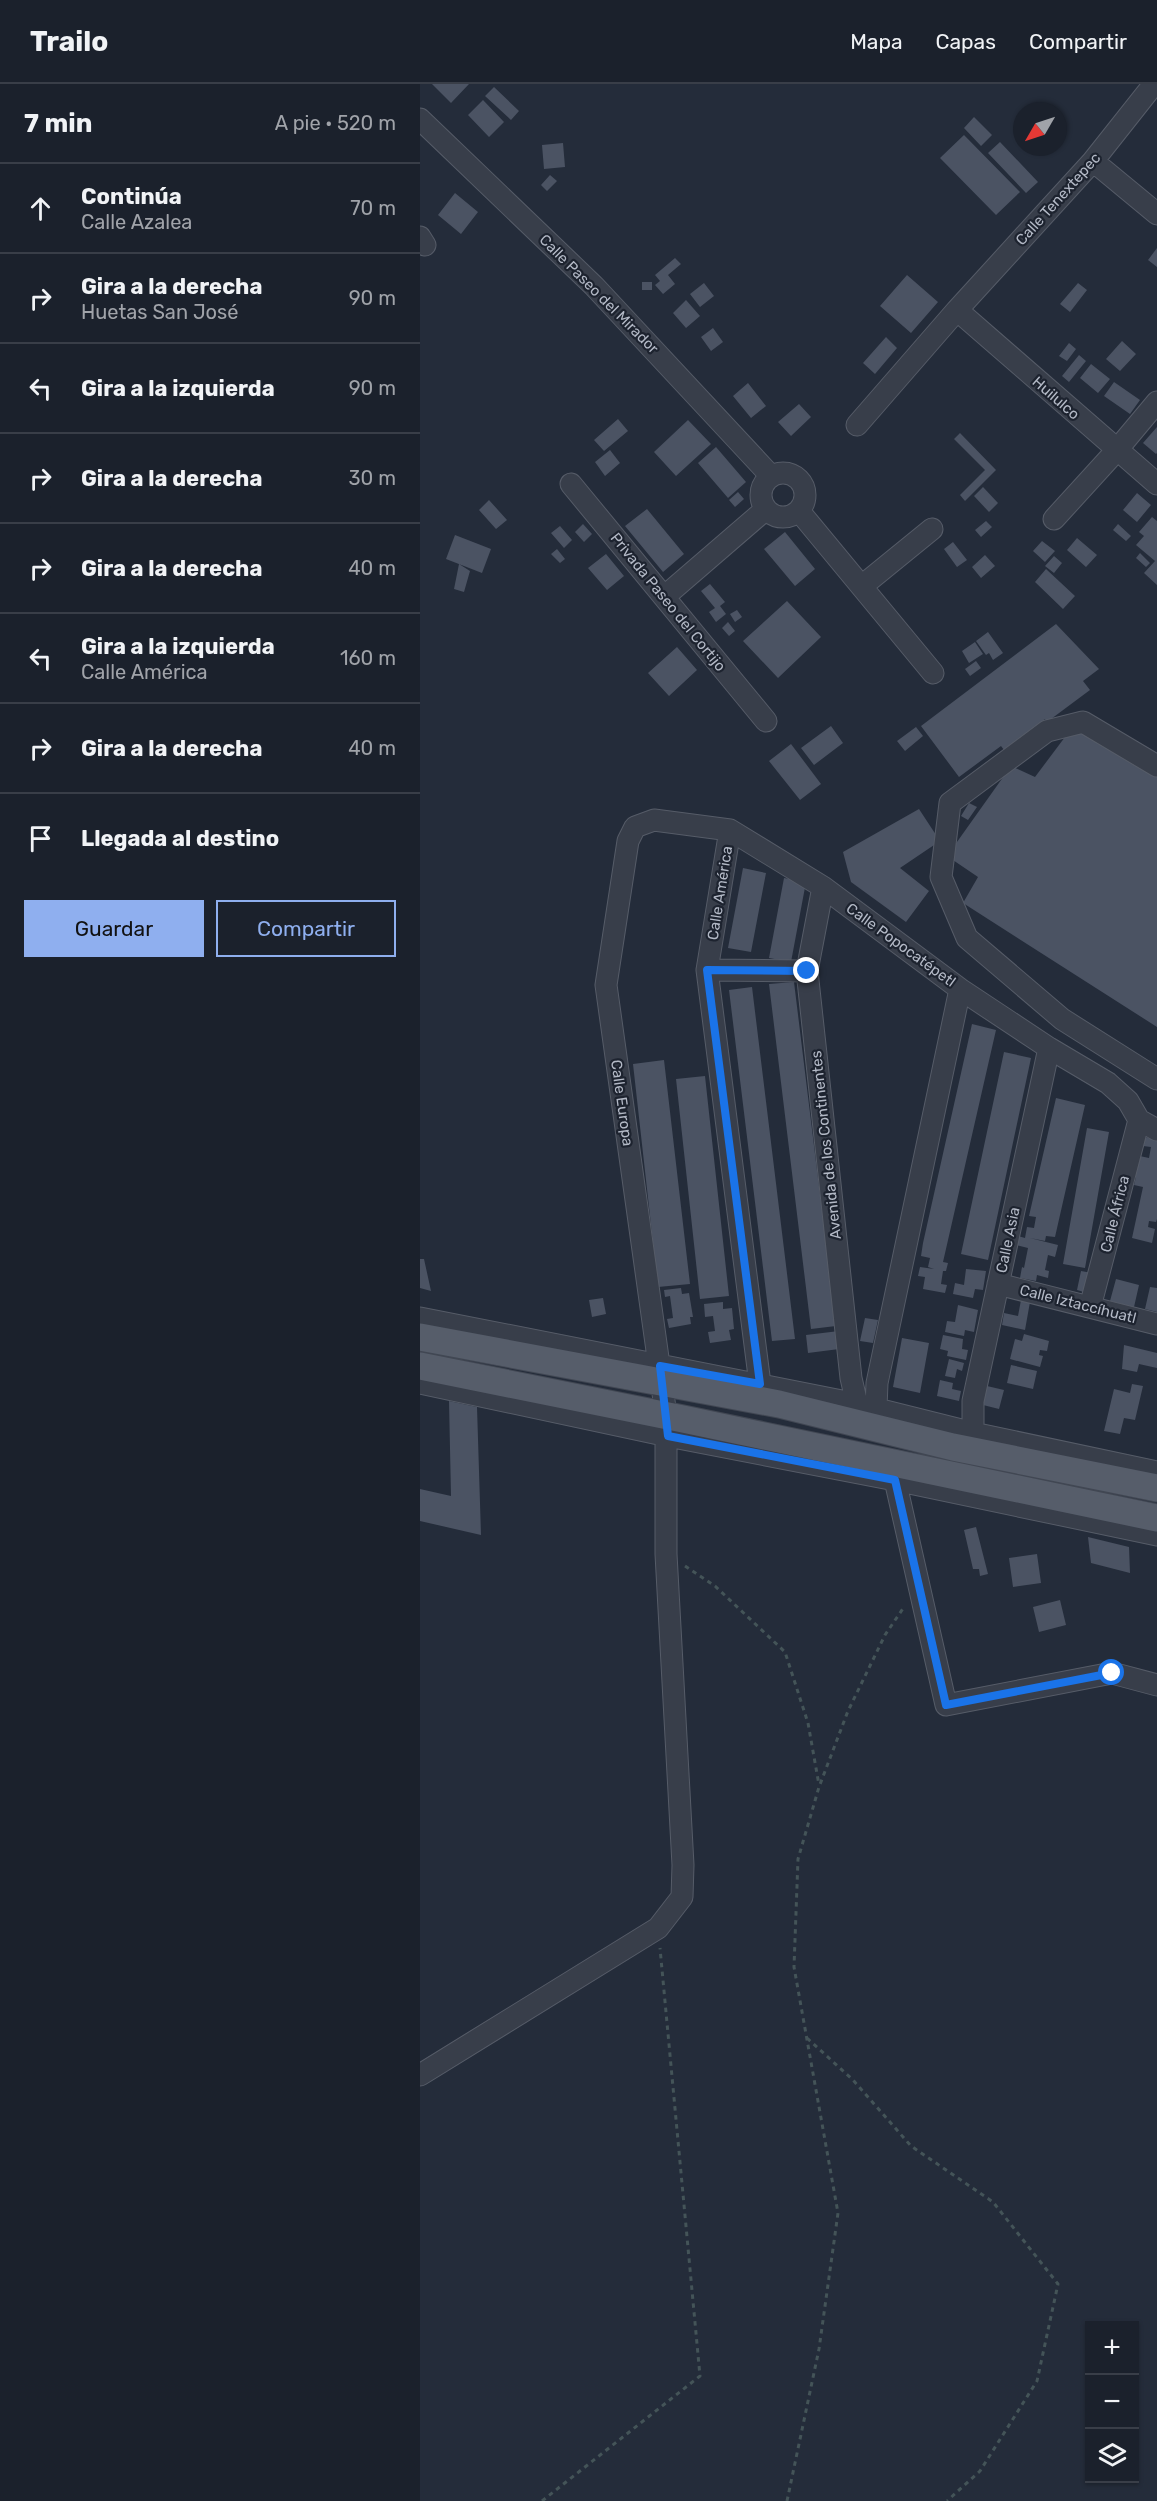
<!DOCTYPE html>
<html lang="es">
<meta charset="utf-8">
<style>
:root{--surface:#1b212c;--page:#242934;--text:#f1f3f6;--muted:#a0a3a9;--line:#393e48;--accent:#8fafef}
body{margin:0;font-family:Rubik,sans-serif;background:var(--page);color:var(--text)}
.controls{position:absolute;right:18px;bottom:18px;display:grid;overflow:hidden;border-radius:0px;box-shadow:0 2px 4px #0004}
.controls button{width:54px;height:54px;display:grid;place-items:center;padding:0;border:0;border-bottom:2px solid var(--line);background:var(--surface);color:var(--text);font:30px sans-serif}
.compass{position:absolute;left:593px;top:18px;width:54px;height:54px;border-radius:50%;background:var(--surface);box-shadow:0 2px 4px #0004;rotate:231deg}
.stop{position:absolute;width:18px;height:18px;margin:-14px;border:4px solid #1a73e8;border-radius:50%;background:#fff}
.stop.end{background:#1a73e8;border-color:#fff;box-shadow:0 2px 6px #0008}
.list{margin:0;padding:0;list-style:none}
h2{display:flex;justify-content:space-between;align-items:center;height:78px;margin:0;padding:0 24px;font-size:26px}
h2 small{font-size:20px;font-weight:400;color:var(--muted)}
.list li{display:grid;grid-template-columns:39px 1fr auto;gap:18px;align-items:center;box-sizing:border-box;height:90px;padding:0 24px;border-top:2px solid var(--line)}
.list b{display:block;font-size:22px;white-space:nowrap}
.list p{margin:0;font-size:20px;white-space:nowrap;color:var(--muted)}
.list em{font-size:20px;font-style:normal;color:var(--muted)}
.actions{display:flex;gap:12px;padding:18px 24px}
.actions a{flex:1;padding:14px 0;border:2px solid var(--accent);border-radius:0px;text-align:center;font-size:21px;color:var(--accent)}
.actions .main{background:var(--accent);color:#111}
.icon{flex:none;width:33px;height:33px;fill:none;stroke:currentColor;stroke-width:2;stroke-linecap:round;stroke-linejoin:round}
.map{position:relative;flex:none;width:737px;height:2417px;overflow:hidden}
header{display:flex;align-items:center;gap:36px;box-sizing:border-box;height:84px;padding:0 30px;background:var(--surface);border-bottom:2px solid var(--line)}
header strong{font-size:28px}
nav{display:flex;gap:33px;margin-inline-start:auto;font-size:21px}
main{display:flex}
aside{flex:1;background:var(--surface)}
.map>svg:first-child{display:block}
.building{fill:#4b5363}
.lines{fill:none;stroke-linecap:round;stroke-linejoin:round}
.minor-casing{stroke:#565c68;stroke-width:23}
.major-casing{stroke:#414753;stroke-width:29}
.path{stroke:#445458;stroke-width:3;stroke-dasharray:4.5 4.5;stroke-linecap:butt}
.minor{stroke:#383e4a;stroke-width:21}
.major{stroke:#565d6a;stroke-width:27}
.route{stroke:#1a73e8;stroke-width:8}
.labels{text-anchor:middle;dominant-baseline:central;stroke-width:4.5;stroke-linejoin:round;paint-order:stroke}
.street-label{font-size:15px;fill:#b3b9c6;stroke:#1d232f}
</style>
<header>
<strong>Trailo</strong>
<nav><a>Mapa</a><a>Capas</a><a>Compartir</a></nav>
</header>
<main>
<aside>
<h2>7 min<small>A pie · 520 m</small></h2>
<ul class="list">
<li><svg class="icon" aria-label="ahead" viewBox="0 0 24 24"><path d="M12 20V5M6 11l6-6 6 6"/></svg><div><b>Continúa</b><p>Calle Azalea</p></div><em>70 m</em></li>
<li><svg class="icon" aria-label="right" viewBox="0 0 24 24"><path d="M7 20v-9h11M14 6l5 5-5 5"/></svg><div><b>Gira a la derecha</b><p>Huetas San José</p></div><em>90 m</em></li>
<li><svg class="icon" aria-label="left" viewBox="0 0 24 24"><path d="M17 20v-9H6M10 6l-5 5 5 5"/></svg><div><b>Gira a la izquierda</b></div><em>90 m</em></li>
<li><svg class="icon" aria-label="right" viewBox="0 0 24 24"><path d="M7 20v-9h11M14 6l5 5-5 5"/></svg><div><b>Gira a la derecha</b></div><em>30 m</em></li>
<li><svg class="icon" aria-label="right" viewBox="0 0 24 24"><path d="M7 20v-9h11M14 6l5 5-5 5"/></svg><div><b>Gira a la derecha</b></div><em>40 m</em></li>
<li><svg class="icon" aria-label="left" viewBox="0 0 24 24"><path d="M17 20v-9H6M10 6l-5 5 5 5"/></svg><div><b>Gira a la izquierda</b><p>Calle América</p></div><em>160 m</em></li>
<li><svg class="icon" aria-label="right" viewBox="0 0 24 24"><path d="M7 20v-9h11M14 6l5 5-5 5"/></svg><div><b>Gira a la derecha</b></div><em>40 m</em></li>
<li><svg class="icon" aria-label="arrive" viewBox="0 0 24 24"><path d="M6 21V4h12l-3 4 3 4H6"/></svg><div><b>Llegada al destino</b></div></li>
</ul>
<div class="actions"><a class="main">Guardar</a><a>Compartir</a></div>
</aside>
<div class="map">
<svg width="737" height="2417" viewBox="0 0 737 2417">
<rect width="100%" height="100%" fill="#242c3a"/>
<path class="building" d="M12,0H49L31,19Z
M74,3L99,27L91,36L65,12Z
M63,16L84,38L69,53L48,31Z
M554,33L572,51L561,62L544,44Z
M544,51L600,108L576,131L520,74Z
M580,58L618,98L606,109L568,69Z
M143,59L145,83L124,85L122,61Z
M130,91L137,97L127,107L121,101Z
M35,109L58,128L41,150L18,131Z
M737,164V183L728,176Z
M255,174L261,180L248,191L255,200L243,210L235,201L240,197L235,191Z
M487,191L518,218L491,249L460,222Z
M222,198H232V206H222Z
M284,199L294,212L280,223L270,210Z
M658,199L667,206L650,228L640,220Z
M266,216L280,232L266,244L253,229Z
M293,244L303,258L291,267L281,253Z
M466,253L477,264L455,290L443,279Z
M702,257L716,270L700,287L686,275Z
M649,259L656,265L647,277L639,272Z
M659,271L666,277L649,298L642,292Z
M671,280L690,295L678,309L660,294Z
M694,298L720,316L710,330L684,312Z
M328,299L346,322L331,334L313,312Z
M379,320L391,333L371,352L358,338Z
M198,335L208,347L184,367L174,356Z
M268,336L291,360L256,392L234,368Z
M737,343V369L736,370L723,359Z
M540,349L576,386L545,417L540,411L565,386L534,355Z
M296,363L326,398L308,414L278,379Z
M190,366L200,379L185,392L175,378Z
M563,403L578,419L569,428L554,412Z
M318,408L324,415L315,423L309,416Z
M717,409L731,421L717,438L703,426Z
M69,416L87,436L76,445L59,426Z
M227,425L264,470L243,488L205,442Z
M732,433L737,437V501L724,489L735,477L716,461L724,452L719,448Z
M566,437L572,443L561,453L555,446Z
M163,440L172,450L164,458L155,448Z
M698,440L711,452L706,457L693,446Z
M140,442L152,456L144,464L131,449Z
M365,448L395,485L375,502L344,465Z
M35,451L71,465L62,489L26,475Z
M657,454L677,471L666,483L647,466Z
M622,457L635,467L625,478L613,467Z
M533,458L547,476L537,483L524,465Z
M137,465L145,475L140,479L131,470Z
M720,469L730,479L726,483L716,474Z
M186,470L204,492L187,506L168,484Z
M565,471L575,482L561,494L552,483Z
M634,472L642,479L634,489L625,482Z
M39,480L50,487L44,508L34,505Z
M626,485L655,512L643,525L615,498Z
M290,500L305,518L300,522L306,530L296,538L289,528L295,524L281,507Z
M367,517L401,553L358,594L323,557Z
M317,526L322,533L315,538L310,530Z
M308,538L315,547L309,552L302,544Z
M636,540L679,585L663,597L670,606L627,638L625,635L584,666L581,662L539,693L501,642Z
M568,548L583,569L573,576L569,569L566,571L556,557Z
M555,558L563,570L549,579L542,567Z
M257,563L277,586L249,612L228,589Z
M556,577L561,584L550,592L545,585Z
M654,641L737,692V943L543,819L558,793L527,772L591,682L615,693Z
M411,642L423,659L394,681L381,664Z
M496,643L503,652L485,667L477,657Z
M371,660L401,700L380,716L349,677Z
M549,719L557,723L548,736L541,732Z
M499,725L520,757L480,784L509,807L486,838L431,798L423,768Z
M323,784L346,789L331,868L308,864Z
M364,794L386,798L371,878L349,874Z
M374,898L416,1242L391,1245L349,900Z
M332,903L375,1255L352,1257L309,906Z
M552,940L576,946L523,1178L528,1179L526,1187H523L521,1200L527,1201L525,1209L503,1205L505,1193L498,1192L500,1183L514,1185L508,1183L510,1174L501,1172L503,1159Z
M584,968L611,974L568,1176L541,1170Z
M244,976L270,1200L238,1203L213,980Z
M285,992L309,1212L280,1215L256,995Z
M636,1014L665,1021L635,1153L626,1152L625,1157L610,1154L638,1161L635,1173L628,1171L625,1186L629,1187L628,1194L617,1191L616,1197L600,1194L602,1183L604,1184L608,1164L596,1161L598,1152L605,1154L607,1143L614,1144L616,1133L609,1132Z
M667,1044L689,1048L665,1184L643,1180Z
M724,1053L737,1056V1135L736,1138L729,1137L728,1143L735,1145L732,1159L712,1154L723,1103L714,1101L716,1093L711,1092L715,1071L729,1074L731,1063L723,1062Z
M0,1175H4L11,1207L0,1204Z
M546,1185L566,1187L563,1206L555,1205L553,1214L533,1210L535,1199L544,1201Z
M661,1187L672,1189L667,1209L657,1206Z
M696,1195L719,1201L714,1223L690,1217Z
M730,1203L737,1204V1228L725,1225Z
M261,1204L262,1210L269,1209L273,1233H270L271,1240L249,1244L247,1235L253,1234L250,1212L245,1213L244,1206Z
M183,1214L186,1230L172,1233L169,1216Z
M601,1216L610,1218L605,1246L582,1241L584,1229L598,1232Z
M303,1218V1225L312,1224L314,1245L309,1246L311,1256L290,1259L288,1248L295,1247L293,1232L285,1233L284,1220Z
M538,1221L558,1226L554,1248L545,1246L544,1252L525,1248L527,1237L535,1238Z
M445,1234L458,1236L453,1259L440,1257Z
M419,1247L427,1264L388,1269L386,1251Z
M604,1250L629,1257L627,1267L620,1266L619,1271L623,1272L620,1283L590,1275L595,1255L602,1257Z
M523,1251L543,1255L542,1265L548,1266L546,1276L527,1272L528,1267L520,1265Z
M482,1254L509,1259L500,1309L473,1303Z
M704,1261L737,1269V1284L719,1280L717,1288L702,1285Z
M529,1275L544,1279L542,1287L537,1285L535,1294L525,1292Z
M591,1281L617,1287L613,1305L587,1299Z
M520,1296L533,1299L532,1305L541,1307L539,1317L517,1312Z
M712,1300L723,1302L715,1336L704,1334L700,1350L684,1347L694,1305L710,1309Z
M567,1302L584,1306L579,1325L563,1321Z
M29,1317L57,1323L61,1451L0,1437V1405L31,1412Z
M556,1443L568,1490L560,1492L559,1485H553L544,1446Z
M668,1453L709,1463L710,1489L671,1479Z
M617,1470L621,1499L593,1503L589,1474Z
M640,1516L646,1541L619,1548L613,1523Z"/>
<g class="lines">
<g class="minor-casing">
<path id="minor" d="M0,35L174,202L351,392
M673,77L737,130
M0,153L5,161
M537,226L737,400
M437,341L537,226L673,77L734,0
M341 411a22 22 0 1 1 44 0a22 22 0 1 1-44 0Z
M151,400L346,637
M379,427L513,589
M634,435L696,367L737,318
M442,502L512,445
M244,513L346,425
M737,682L663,638L627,647L530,719L521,793L547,854L642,935L737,995
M310,746L287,886L340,1300
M403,803L387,887L431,1294L437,1320
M287,886L387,887
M578,1200L737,1240
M670,1223L719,1036
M0,1234L437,1320L553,1349L737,1388
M0,1299L248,1352L475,1396L737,1451
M456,1324L457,1299L540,905
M553,1349V1317L629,964
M475,1396L526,1621L692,1589L737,1601
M0,1991L238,1844L262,1813L263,1781L246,1470V1331L186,901L208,757L215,743L234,736L310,746L403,803L540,905L629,964L688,999L708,1017L719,1036L737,1046"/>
</g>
<g class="major-casing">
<path id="major" d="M0,1253L359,1320L533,1363L737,1404
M0,1282L263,1335L737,1434"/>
</g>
<path class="path" d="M265,1482L295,1502L365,1568L388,1639L399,1701
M387,1954L433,1996L491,2062L573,2118L638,2200L617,2297L560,2387L527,2417
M122,2417L280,2292L240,1864
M367,2417L399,2265L418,2129L374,1883L378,1775L399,1703L428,1627L465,1551L484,1523"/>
<use href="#minor" class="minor"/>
<use href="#major" class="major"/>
</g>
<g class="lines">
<path class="route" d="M387,887L287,886L340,1300L240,1282L248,1352L475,1396L526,1621L692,1589"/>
</g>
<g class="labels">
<g class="street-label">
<text transform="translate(638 115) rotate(-48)">Calle Tenextepec</text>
<text transform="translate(179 210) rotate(45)">Calle Paseo del Mirador</text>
<text transform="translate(636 314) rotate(41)">Huilulco</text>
<text transform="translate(248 518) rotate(51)">Privada Paseo del Cortijo</text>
<text transform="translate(300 809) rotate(-81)">Calle América</text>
<text transform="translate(481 861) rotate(36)">Calle Popocatépetl</text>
<text transform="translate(202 1019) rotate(82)">Calle Europa</text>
<text transform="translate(406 1061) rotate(-96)">Avenida de los Continentes</text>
<text transform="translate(695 1130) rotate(-76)">Calle África</text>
<text transform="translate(588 1156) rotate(-78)">Calle Asia</text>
<text transform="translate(658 1220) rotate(14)">Calle Iztaccíhuatl</text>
</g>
</g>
</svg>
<div class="controls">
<button>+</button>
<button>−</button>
<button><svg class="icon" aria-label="layers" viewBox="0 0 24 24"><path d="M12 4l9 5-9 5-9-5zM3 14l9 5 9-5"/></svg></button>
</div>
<svg class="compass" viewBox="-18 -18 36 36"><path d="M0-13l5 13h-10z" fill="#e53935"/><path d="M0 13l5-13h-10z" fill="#a0a3a9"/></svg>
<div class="stop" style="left:692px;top:1589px"></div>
<div class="stop end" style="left:387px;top:887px"></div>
</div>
</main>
